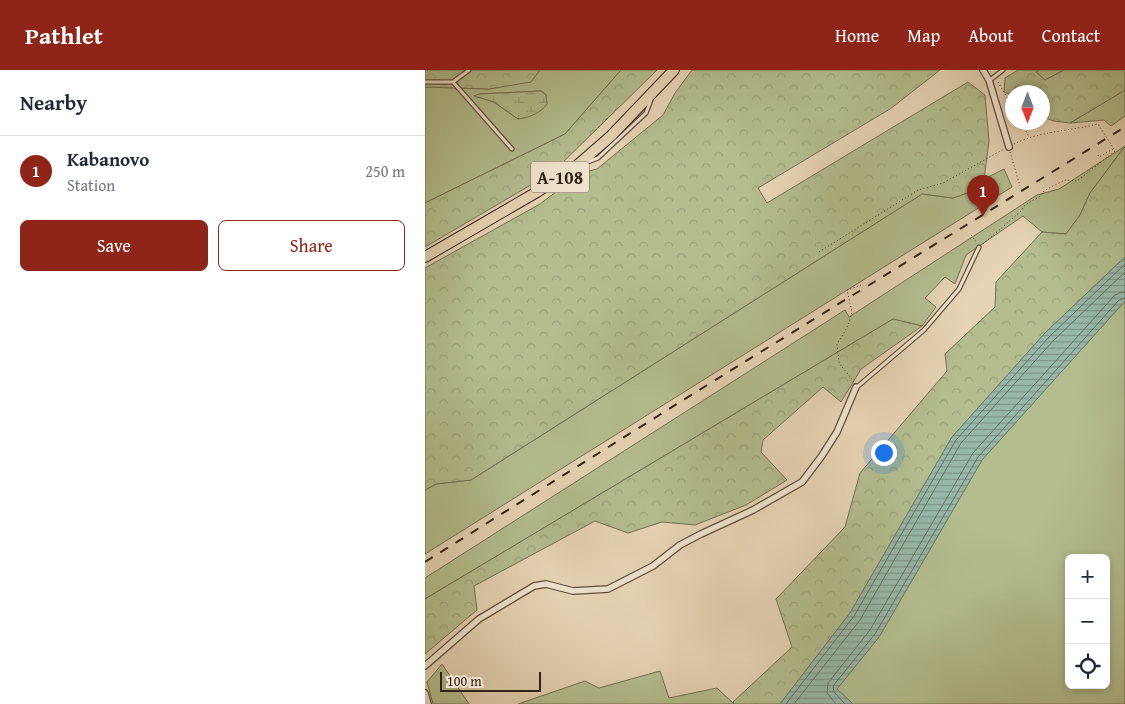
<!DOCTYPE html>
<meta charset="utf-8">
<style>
:root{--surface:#fff;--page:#f6f6f7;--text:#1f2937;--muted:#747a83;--line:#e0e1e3;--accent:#8f2418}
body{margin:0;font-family:"Gentium Book Plus",serif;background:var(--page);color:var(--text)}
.controls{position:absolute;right:15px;bottom:15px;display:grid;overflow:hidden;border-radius:8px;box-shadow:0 2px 8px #0003}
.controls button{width:45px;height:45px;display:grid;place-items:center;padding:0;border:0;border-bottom:1px solid var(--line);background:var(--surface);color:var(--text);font:25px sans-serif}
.compass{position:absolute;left:580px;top:15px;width:45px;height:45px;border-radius:50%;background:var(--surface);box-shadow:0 2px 8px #0003;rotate:180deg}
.scale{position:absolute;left:15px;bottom:12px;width:101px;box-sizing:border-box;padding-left:5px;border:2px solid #332318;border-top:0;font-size:14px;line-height:18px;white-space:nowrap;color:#332318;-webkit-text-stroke:4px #efe3ce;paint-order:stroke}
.you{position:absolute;left:458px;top:382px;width:18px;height:18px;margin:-12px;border:4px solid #fff;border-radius:50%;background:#1a73e8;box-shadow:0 0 0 8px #1a73e833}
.badge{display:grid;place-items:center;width:32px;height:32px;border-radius:50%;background:var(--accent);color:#fff;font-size:16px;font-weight:700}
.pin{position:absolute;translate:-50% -41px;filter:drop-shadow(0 1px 2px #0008)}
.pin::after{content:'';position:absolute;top:26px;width:18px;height:15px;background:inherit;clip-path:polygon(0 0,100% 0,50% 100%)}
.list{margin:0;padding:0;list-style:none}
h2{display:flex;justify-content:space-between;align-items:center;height:65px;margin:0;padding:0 20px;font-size:21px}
h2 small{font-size:16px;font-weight:400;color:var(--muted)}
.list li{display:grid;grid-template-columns:32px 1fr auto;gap:15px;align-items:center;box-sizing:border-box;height:70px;padding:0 20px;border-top:1px solid var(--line)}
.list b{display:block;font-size:19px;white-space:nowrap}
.list p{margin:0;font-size:16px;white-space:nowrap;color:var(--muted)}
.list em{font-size:16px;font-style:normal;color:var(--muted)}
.actions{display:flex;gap:10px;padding:15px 20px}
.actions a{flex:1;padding:11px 0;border:1px solid var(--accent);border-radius:8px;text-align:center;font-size:18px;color:var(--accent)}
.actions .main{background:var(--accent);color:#fff}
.icon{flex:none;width:28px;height:28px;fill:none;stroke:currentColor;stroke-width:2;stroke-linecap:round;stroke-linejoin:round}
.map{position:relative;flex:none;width:700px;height:634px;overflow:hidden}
header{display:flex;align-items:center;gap:30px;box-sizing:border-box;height:70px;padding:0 25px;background:var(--accent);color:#fff}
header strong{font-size:24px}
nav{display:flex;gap:28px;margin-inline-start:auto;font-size:18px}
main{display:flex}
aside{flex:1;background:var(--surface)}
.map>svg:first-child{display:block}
.green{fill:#b3bd8e;stroke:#737053;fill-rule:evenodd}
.forest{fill:url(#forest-crowns);stroke:#737053}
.wetland{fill:url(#wetland-marsh);stroke:#737053}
.water{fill:url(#water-rules);stroke:#6f7d6f}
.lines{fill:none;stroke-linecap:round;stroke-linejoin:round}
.shore{stroke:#656e60;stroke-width:1}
.service-casing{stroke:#604f3f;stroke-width:5.5}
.minor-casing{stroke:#604f3f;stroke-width:8}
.trunk-casing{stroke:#332318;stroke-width:12}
.path{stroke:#332318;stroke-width:1;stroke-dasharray:1 2.5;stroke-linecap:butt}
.service{stroke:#efe3ce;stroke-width:3}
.minor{stroke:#efe3ce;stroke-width:5.5}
.trunk{stroke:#e6d4b4;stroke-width:10}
.rail{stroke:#332318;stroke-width:2;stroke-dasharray:9 9;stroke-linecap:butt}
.labels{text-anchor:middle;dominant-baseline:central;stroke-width:4;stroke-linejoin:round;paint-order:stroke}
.shield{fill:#efe3ce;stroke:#6b5d4f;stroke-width:1}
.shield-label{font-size:18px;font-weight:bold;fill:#332318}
</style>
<header>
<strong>Pathlet</strong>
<nav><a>Home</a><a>Map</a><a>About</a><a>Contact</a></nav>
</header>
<main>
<aside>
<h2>Nearby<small></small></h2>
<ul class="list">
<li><span class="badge">1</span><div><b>Kabanovo</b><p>Station</p></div><em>250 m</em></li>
</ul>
<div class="actions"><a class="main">Save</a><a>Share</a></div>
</aside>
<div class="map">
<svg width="700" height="634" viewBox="0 0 700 634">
<defs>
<pattern id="forest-crowns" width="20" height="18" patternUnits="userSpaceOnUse" patternTransform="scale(1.25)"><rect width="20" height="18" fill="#b3bd8e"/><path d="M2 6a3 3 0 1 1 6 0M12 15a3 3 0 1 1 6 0" fill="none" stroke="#9aa27a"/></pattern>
<pattern id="wetland-marsh" width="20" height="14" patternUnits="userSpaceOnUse" patternTransform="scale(1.25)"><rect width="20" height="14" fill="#b3bd8e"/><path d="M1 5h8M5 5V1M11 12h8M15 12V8" fill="none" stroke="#9aa27a"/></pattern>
<pattern id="water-rules" width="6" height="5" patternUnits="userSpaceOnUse" patternTransform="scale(1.25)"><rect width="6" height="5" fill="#97b9a9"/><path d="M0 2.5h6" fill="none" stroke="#7c9689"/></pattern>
</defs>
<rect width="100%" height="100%" fill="#e6d4b4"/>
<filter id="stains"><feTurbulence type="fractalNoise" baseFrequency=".004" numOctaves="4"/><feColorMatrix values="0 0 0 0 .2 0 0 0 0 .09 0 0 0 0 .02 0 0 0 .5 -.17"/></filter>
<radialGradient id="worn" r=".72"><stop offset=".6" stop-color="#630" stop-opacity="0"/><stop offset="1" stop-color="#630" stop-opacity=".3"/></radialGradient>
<path class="green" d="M115,0H196L140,64L0,133V17L64,19ZM116,21L121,25V29L93,49L69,32L50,26L54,24Z
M614,0H639L620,10L611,2Z
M700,20V46L686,56L679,50L645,53Z
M700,76L665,123L655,145L641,164L617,162L598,146L541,185L530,214L520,207L500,228L511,237L497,256L468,249L0,529V508L420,240L424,247L612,125L634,119Z
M579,99L587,117L0,484V420L11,414L46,410L497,124L528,128L548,121L559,109Z
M700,231V634H428L412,619L454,567L557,390ZM644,488H681V615H644Z
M17,594L44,634H8L2,612Z
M235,601L244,628L292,618L309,634H93L160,611L174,618Z"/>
<path class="forest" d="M0,0H115L106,12L64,19L0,17Z
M196,0H232L128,102L0,177V133L140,64Z
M267,0H515L465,39L333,118L342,133L543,12L560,25L564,71L559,109L548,121L528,128L497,124L46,410L11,414L0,420V198L115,134L156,103L172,99L238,45L250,23Z
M593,0H614L611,2L620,10L639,0H700V20L645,53L629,51L618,47V22H588L587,25L579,22L580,8Z
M700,76V187L620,263L527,367L425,543L355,634H309L308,632L367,577L351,529L420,457L435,403L522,301L520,284L570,237L571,212L617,162L641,164L655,145L665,123Z
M468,249L497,256L436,299L416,332L398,317L338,370L336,382L362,410L321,435L270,455L237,452L203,463L170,451L49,516L52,540L0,584V529Z"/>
<path class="wetland" d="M116,21L121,25L122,34C116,43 103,48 93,49L69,32L49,26L54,24Z"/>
<path class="water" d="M700,187V231L557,390L454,567L412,619L428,634H355L425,543L527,367L620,263Z"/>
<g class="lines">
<path class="shore" d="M361,634L429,546L531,370L624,267L700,194
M369,634L435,550L536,373L628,271L700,202
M411,634L402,623L403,613L445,560L548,383L689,226L694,223L700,222
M420,634L409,622L408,616L450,564L553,387L694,230L700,228"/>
<g class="service-casing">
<path id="service" d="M44,0L28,12L87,79
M565,10L578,0
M0,12H28
M160,93L173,88L221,43L226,30
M432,317L499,260L534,219L554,177"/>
</g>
<g class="minor-casing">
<path id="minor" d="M558,0L564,10L584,77
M0,596L54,549L109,516L121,514L148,521L183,519L228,496L255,475L276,464L328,440L377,412L396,387L412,362L431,317
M0,623L3,634"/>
</g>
<g class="trunk-casing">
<path id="trunk" d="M0,187L112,122L148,99L186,66L249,0"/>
</g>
<path class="path" d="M573,12L588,38
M596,52L604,67
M589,74C615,61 645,61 673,54L689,79
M585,82L595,116
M673,85L674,87L688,79
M546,165L552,173
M558,174L596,141L600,135L614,127L619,121L628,116L640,110L652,111L690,81L689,79
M394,182L493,120L518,113L579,79
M429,312L414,293L412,274L423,256L427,242L422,220L436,215"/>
<use href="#service" class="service"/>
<use href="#minor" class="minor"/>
<use href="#trunk" class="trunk"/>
<path class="rail" d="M0,492L279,317L700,57"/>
</g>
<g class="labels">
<rect class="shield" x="106" y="91.5" width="58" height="31" rx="4"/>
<g class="shield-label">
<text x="135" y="107">А-108</text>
</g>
</g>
<rect width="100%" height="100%" filter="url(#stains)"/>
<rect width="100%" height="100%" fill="url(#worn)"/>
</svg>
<div class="controls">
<button>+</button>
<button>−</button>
<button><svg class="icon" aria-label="locate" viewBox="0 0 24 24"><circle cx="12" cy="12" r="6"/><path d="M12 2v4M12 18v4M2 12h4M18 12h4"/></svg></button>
</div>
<svg class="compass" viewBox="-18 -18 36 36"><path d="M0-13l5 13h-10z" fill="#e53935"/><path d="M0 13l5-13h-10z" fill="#747a83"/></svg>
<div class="scale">100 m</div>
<div class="you"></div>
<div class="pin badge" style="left:558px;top:146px">1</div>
</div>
</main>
